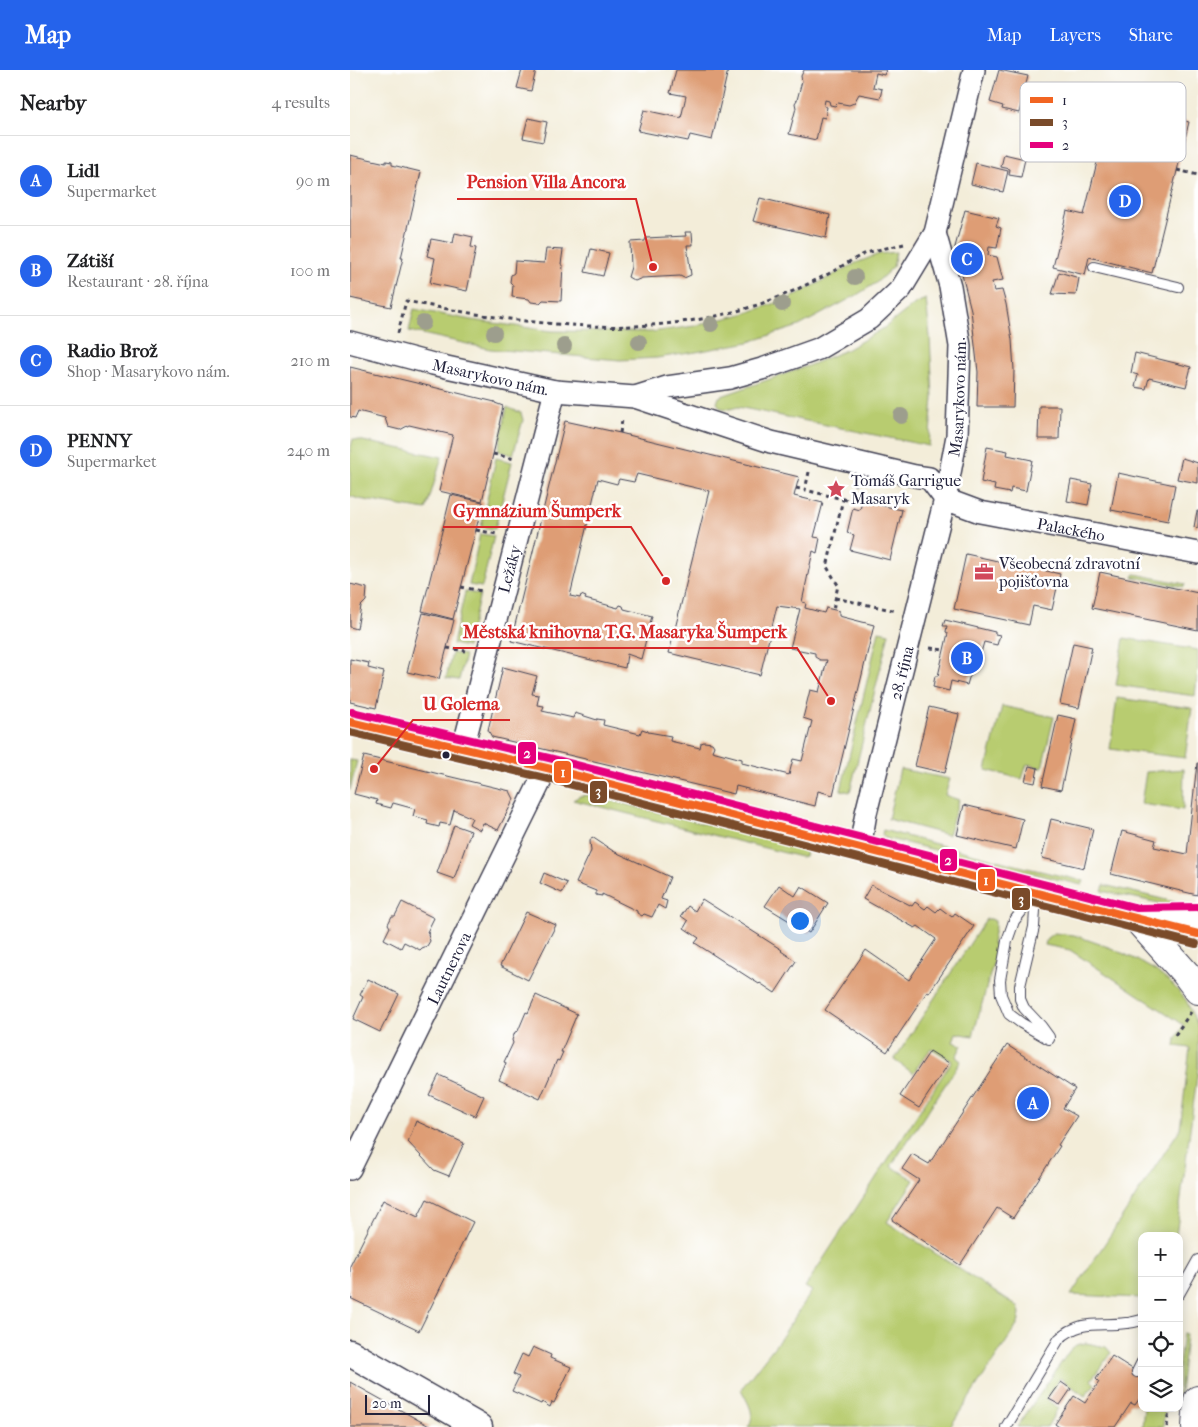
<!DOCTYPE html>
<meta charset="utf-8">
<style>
:root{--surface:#fff;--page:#f2f2f2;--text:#202124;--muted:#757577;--line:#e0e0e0;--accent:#2563eb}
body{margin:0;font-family:"IM FELL French Canon",serif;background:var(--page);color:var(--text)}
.controls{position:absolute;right:15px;bottom:15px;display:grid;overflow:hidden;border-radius:10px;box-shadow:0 2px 12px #0003}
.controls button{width:45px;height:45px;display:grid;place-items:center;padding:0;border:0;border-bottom:1px solid var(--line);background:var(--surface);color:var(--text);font:25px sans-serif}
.scale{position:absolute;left:15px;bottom:12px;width:65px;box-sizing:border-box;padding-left:5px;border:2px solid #22223b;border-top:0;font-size:14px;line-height:18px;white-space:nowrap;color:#22223b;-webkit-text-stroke:4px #fff;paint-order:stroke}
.you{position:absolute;left:449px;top:850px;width:18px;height:18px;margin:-12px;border:4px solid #fff;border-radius:50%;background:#1a73e8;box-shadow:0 0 0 8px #1a73e833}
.badge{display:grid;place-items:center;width:32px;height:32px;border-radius:50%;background:var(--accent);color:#fff;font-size:16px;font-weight:700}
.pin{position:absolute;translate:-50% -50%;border:2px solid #fff;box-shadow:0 1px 5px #0006}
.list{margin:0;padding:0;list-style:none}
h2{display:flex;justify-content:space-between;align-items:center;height:65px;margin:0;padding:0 20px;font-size:21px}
h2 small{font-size:16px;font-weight:400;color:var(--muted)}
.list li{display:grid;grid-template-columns:32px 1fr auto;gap:15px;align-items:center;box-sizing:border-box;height:90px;padding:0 20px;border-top:1px solid var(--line)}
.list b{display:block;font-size:19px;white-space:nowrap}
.list p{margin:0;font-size:16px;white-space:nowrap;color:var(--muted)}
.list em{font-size:16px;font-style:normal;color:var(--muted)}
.icon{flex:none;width:28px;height:28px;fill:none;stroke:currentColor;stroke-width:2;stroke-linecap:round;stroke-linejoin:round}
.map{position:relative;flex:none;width:848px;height:1357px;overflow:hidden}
header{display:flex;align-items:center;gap:30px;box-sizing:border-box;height:70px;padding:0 25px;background:var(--accent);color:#fff}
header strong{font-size:24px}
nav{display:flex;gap:28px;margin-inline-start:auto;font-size:18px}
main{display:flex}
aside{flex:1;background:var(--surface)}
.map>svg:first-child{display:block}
.green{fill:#b8cc70;stroke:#6d7756}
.building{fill:#de9d74}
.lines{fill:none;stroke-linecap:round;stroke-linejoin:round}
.service-casing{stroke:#414053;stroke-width:12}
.minor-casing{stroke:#414053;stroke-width:24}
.tertiary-casing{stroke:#414053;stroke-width:29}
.primary-casing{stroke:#414053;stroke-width:30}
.path{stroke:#414053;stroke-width:3;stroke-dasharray:4 4;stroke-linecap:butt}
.service{stroke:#fff;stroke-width:10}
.minor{stroke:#fff;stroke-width:21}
.tertiary{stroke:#fff;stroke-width:26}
.primary{stroke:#fff;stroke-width:28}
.bus-1-casing{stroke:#fff;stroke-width:11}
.bus-2-casing{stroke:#fff;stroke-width:11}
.bus-3-casing{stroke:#fff;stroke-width:11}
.bus-1{stroke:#f26522;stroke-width:8}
.bus-2{stroke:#7a4b2a;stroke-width:8}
.bus-3{stroke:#e5007d;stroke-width:8}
.tree{fill:#9d9e8d}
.bus-dot{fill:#22223b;stroke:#fff;stroke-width:2}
.labels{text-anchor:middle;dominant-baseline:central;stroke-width:5;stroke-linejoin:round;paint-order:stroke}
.street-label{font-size:16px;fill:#22223b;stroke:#fff}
.poi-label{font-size:16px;fill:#22223b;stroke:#fff;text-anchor:start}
.key{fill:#fff;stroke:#bdbdc4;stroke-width:1}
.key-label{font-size:14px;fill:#22223b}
.leader{fill:none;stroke:#d62828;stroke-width:2}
.callout-dot{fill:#d62828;stroke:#fff;stroke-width:2}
.callout-label{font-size:18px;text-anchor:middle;font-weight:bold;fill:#d62828;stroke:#fff;stroke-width:5;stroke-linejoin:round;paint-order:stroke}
.line-badge{stroke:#fff;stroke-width:2}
.badge-label{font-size:14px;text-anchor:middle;font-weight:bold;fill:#fff}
</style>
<header>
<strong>Map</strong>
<nav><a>Map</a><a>Layers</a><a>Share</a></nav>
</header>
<main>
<aside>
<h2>Nearby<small>4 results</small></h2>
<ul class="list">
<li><span class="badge">A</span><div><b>Lidl</b><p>Supermarket</p></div><em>90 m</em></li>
<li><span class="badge">B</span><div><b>Zátiší</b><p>Restaurant · 28. října</p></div><em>100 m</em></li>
<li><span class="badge">C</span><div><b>Radio Brož</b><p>Shop · Masarykovo nám.</p></div><em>210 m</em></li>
<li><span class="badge">D</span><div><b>PENNY</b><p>Supermarket</p></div><em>240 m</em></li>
</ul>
</aside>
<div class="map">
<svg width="848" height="1357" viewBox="0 0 848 1357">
<rect width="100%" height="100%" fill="#fff"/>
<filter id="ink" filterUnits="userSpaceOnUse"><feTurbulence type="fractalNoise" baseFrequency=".02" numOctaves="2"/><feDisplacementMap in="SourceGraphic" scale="10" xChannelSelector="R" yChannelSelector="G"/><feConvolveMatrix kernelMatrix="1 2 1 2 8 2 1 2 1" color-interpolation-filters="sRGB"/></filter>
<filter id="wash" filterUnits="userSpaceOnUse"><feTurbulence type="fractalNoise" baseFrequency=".0096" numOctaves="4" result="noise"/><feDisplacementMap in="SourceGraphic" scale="20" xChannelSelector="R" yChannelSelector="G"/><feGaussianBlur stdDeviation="1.12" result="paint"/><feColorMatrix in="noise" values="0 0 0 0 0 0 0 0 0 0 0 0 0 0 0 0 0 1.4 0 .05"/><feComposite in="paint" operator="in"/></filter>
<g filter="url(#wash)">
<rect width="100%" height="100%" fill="#f3edd9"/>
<path class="green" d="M546,182L543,197L526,213L505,226L449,256L399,272L346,282L307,288L270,290L140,279L59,261L64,239L121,250L202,261L301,262L345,256L396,243L438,229L506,193L529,184Z
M576,229L580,267L583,327L579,376L388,337L380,339L371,338L367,333L369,327L460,295L496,280L534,258L566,233Z
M157,337L171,343L173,350L163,385L148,381Z
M3,369L92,387L76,440L9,429L0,426V381Z
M146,388L162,392L145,459L131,457Z
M130,464L144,466L132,517L119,515Z
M785,504L835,514L834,517L783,507Z
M115,522L130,524L117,577L103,574Z
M529,561L539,563L500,722L491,720Z
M774,568L848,580V599L845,626L766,615Z
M102,583L115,585L109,610L96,608Z
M767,628L842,638L835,688L760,679Z
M652,636L704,647L692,698L677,694L672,709L636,700Z
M0,690L7,691L0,720Z
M550,699L600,709L595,725L609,730L598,765L538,749Z
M834,699L833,740L791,734L796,702Z
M238,725L372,758L428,770L456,782L455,786L451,787L223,730L230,726Z
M533,760L677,798L734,811L732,815L535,768L532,764Z
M754,815L837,835H819L752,821Z
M636,849H641L645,851V857L642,874L648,876L623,966L606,963L603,972L612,975L606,987L611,991L541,1096L564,1110L537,1152L668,1237L670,1243L668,1254L600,1357H398C407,1344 397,1332 391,1319L431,1268L462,1221L455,1217L602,991L581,978L563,1003L544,990Z
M704,863L724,865L761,878L785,889L806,901L823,915L836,930L846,952L848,958V999L826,1166H792V1228L721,1225L830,1059L840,978L825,976L826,968L834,955L720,880L695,875L697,868Z
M833,1263L836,1264L829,1335V1295Z
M736,1273L756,1277L761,1283L741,1310L745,1314L735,1326L710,1308L696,1329L708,1338L697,1357H667L720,1280L726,1275Z
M794,1338H815L813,1357H792Z"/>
<g id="blocks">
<path class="building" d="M172,0H186L181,21L167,18Z
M326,0H378L362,70L340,65L338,71L288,61L294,40L331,48L336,26L320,23Z
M454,0H536L534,5L526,3L523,17L532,19L530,28L509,24L504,33L499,35L488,33L485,36L480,35L479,31L475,30L474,36L477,37L475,48L471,47L466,70L439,64L446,38L445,33L447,30L452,11L451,6Z
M649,0L678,6L669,43L652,39L653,36L640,32Z
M762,33L839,52L802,203L739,187L735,205L703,197L717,141L734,145L751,76L750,75Z
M178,48L197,52L193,72L173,68Z
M654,84L675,89L671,107L659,105L660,99L651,97Z
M0,85L36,93V91L42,92V95L71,102L51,188H53L41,237L0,228Z
M626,93L658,101L653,122L621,114Z
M410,128L480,145L476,168L403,151Z
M615,140L649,148L646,156L651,158L647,178L639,177L638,185L647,187L653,210L642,212L644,221L652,220L656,234L662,270L664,300L663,337H627L628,302L621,240L605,177Z
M335,162H342L343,175H337L341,205L334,208L330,206L292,208L285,211L278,207L281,197L280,172L295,171L296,168L336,166Z
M105,163L123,167L121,177L126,178L117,221L80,213L85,188L77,186L81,169L103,173Z
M196,179L213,180L211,194L213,195L211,231L193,230L190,233L181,232L179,229L162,227L163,215L160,212L161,205L164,203L165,191L194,193Z
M241,179L259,183L253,206L235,202Z
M709,202L729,208L726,225L702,224Z
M785,283L841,297L836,317L799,308L796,319L785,317L788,305L781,303Z
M0,297L145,332V333L153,336L149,355H150L132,431L89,421L103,365L59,355L50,360L38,357L35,348L8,341L5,348L0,347Z
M689,336H710L709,369H688Z
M215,351L270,363L449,407L444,426L473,433L464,467L470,468L467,483L463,481L452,532L456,533L455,538L474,543L476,538L489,541V546L524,555L483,725L468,721L465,736L386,716L384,724L142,667L138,660L153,597L187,606L182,624L189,625L187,635L194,636L192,641L223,648L225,643L247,650V649L254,650L253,655L290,664L292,659L298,661V662L321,666L320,671L350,678L351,673L354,672L362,673L364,676L362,681L392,689V693L439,705L443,689L452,691L462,651L453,648L460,620L469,622L477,590H470L465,587V583L440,578L450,539L427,536L410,605L319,583L359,421L287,404L284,412L269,409L267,414L248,409L220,526L230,528L231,525L236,527L235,529L268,538L270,535L273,536L274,539L302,546L291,589L277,584L275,598L161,571Z
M637,377L658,381L657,385L682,390L676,421L661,418L660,423L644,420L645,415L631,412Z
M832,388L848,393V413L827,409Z
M768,403L825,415L818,451L761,440Z
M721,410L742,414L738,435L717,431Z
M101,425L133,432L103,549L72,541Z
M512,431L552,440L540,490L500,480L504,465L497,463L503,438L510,440Z
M847,441H848V458L844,457Z
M616,484L652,492V489L671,493L670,495L710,504L702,540L683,536L679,555L604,539Z
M750,502L848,523V560L742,538Z
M0,514L17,518L16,531L11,536L7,559L0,557Z
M73,543L104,550L89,609L57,602Z
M595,550L645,562V564L650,565L647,575L634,572L630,586L624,585V600L619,608L617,615L601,611L599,621L583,617L585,606H588L598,563L596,562L597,556H593Z
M723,573L742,577L729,638L710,634Z
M0,589L19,593L18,598L34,602L26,638L0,632Z
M579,637L609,644L595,703L565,696Z
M708,645L726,649L711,720L692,716Z
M14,686L160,721L164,729L148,760L133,753L130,760L119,754L122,748L104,740L100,755L90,753L89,757L77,754L78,750L63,746L65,739L43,733L41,738L26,734L27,730L4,724Z
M847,693H848V805L847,825L761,804L772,761L806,770L804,777L837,784Z
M679,696L688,698L685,713L675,711Z
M614,735L673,749L666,779L607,765Z
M701,749L743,759L734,798L692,788Z
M104,755L121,761L104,809L87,803Z
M242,767L263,781L320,807L311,829L317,831L315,839L308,835L302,847L294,844L292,846L287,843V841L252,824V826L246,825V821L226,813L241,781L240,771Z
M194,803L217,813L212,823L190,813Z
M429,815L445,826L451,816L478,833L459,863L415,836Z
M521,815L562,836L565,832L575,839L578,836L586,842L590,838L602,847L605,843L624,856L579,923L577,922L537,982L475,940L516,880L559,910L586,869L568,856L565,858L513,829Z
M352,829L432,880L431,881L446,891L425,923L410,913L409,914L345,873L349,868L334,858L338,851L331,846L338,836L345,841Z
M52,832L84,848L77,862L79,863L78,865L80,871L77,876L72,878L70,880L54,872L51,878L34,869L40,857L38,854L42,846H45Z
M176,842L206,855L178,910L150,896Z
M18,909L49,924L36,951V950L30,962L3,949L13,927L10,925Z
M186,925L227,944L211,982H213L209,991L207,990L190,1029L149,1010L156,993L154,992L163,973L162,970L165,962L168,961L176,942L178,943Z
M657,975L725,1019L713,1038L727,1046L708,1075L710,1076L663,1148L647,1138L610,1195L542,1150L569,1110L552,1099L562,1084L579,1094Z
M580,981L599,993L569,1038L550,1026Z
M89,1005L134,1026L125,1046L79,1025Z
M66,1051L114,1073L99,1106L84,1100L58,1072Z
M77,1129L123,1152L69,1261L0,1228V1196L33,1130L68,1147Z
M183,1277L201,1285L200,1288L221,1297L204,1333L202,1332L200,1337L192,1332L191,1334L162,1321L169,1307L163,1304L172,1284L178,1287Z
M762,1286L792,1305V1325L785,1335L781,1333L765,1357H709L705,1354L724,1326L735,1333L749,1312L746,1309Z
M0,1312L16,1321L81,1357H0Z
M711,1312L721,1319L710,1335L699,1329Z"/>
</g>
</g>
<g filter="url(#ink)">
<use href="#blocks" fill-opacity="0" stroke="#414053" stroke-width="1"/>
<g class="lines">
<g class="service-casing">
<path id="service" d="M744,197L828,217
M686,823L664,851L657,871L650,910L651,925L659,944L671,953L699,969
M686,823L684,857L670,916V929L674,938L691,956L699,967
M829,1224L848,1190
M787,1302L792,1292
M656,1357L709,1269C732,1248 750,1257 776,1253C781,1253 787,1251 792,1250"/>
</g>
<g class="minor-casing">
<g id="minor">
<path id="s1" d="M0,272L83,294L205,321L285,327L421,372L565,406L579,408L595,429"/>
<path d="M285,327L317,317L380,308L415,298L468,279L519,249L551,219L585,163L624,0"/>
<path id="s2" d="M595,429L630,442L848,483"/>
<path d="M0,652L197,698L848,864"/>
<path id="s3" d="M113,678L205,321"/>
<path id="s4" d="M510,778L516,743L595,429L607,366L610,276L600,216L585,163"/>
<path id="s5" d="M0,1099L197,698"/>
</g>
</g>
<g class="tertiary-casing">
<path id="tertiary" d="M0,1283L129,1357"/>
</g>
<g class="primary-casing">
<path id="primary" d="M786,848L836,904L848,920
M786,848H835L848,847
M846,1357L848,1330"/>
</g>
<path class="path" d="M827,100L848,105
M48,263L56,231C170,254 291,272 404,236C426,229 449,219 470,208C486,201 501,189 517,183C529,179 542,177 554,174
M270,363L272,350
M143,384L165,389
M459,402L455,420L493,429L477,497L488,515L483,540
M446,418L455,420
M493,429L501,431L505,413
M126,460L147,464
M111,517L132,521
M485,528L547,541
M97,578L116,581
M580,578L594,580
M825,965L841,942
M817,1357L819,1338"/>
<use href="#service" class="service"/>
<use href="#minor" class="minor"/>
<use href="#tertiary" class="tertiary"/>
<use href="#primary" class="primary"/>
<g class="bus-1-casing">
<path id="bus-1" d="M0,652L197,698L848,864"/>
</g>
<g class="bus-2-casing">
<path id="bus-2" d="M0,662L195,708L846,874"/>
</g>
<g class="bus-3-casing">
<path id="bus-3" d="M2,642L199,688L787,838L847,837"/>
</g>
<use href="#bus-1" class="bus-1"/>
<use href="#bus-2" class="bus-2"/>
<use href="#bus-3" class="bus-3"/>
</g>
<g class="tree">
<circle cx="505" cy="207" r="8"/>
<circle cx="432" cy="234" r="8"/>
<circle cx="73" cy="253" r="8"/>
<circle cx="361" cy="254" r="8"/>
<circle cx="144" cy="263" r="8"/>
<circle cx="289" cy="272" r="8"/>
<circle cx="214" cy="276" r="8"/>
<circle cx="551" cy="346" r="8"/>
</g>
</g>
<defs>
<g id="sight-bare" transform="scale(1.5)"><path d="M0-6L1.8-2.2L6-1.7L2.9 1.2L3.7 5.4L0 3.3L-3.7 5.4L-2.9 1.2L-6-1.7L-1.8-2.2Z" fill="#d1495b" stroke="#fff" stroke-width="2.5" paint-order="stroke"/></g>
<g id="office-bare" transform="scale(1.5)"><path d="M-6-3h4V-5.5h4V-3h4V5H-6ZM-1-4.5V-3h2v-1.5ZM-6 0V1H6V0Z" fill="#d1495b" stroke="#fff" stroke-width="2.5" paint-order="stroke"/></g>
</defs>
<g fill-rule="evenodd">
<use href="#sight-bare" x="486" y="419"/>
<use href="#office-bare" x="634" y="502"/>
</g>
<circle class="bus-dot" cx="96" cy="685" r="4.5"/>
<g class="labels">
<g class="street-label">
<text stroke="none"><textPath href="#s1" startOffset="145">Masarykovo nám.</textPath></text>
<text stroke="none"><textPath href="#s4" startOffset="462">Masarykovo nám.</textPath></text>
<text stroke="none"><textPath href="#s2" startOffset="130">Palackého</textPath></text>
<text stroke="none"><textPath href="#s3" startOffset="185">Ležáky</textPath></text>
<text stroke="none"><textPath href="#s4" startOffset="180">28. října</textPath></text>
<text stroke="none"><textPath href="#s5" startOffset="224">Lautnerova</textPath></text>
</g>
<g class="poi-label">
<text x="501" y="410">Tomáš Garrigue<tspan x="501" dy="18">Masaryk</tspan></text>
<text x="649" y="493">Všeobecná zdravotní<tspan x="649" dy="18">pojišťovna</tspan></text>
</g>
</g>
<rect x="670" y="12" width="166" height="80" rx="8" class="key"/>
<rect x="680" y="27" width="23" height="6" fill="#f26522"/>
<rect x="680" y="49" width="23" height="7" fill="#7a4b2a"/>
<rect x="680" y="72" width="23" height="6" fill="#e5007d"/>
<g class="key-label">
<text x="712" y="35">1</text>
<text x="712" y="57">3</text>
<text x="712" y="80">2</text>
</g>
<path class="leader" d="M303 197L286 129H107M316 511L281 457H93M481 631L447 578H103M24 699L63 650H160"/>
<g class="callout-dot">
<circle cx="303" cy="197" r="5"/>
<circle cx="316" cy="511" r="5"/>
<circle cx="481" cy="631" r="5"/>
<circle cx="24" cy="699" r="5"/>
</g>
<g class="callout-label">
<text x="196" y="118">Pension Villa Ancora</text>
<text x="187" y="447">Gymnázium Šumperk</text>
<text x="275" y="568">Městská knihovna T.G. Masaryka Šumperk</text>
<text x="111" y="640">U Golema</text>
</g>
<g class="line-badge">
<rect x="167" y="671" width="20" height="24" rx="5" fill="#e5007d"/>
<rect x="203" y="690" width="19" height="24" rx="5" fill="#f26522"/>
<rect x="239" y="710" width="19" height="24" rx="5" fill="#7a4b2a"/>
<rect x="589" y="778" width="19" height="24" rx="5" fill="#e5007d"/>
<rect x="627" y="798" width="19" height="24" rx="5" fill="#f26522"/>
<rect x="661" y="817" width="20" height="24" rx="5" fill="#7a4b2a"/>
</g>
<g class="badge-label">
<text x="177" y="688">2</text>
<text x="213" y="707">1</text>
<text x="248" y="726">3</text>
<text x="598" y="795">2</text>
<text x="636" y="815">1</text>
<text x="671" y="834">3</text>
</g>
</svg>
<div class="controls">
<button>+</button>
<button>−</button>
<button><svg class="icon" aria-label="locate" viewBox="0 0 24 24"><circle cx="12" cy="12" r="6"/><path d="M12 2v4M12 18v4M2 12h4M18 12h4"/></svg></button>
<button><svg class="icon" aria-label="layers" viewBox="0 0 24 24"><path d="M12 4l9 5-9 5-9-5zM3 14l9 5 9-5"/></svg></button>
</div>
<div class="scale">20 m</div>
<div class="you"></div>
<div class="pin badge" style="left:683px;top:1033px">A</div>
<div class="pin badge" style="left:617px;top:588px">B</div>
<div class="pin badge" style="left:617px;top:189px">C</div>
<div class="pin badge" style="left:775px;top:131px">D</div>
</div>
</main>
